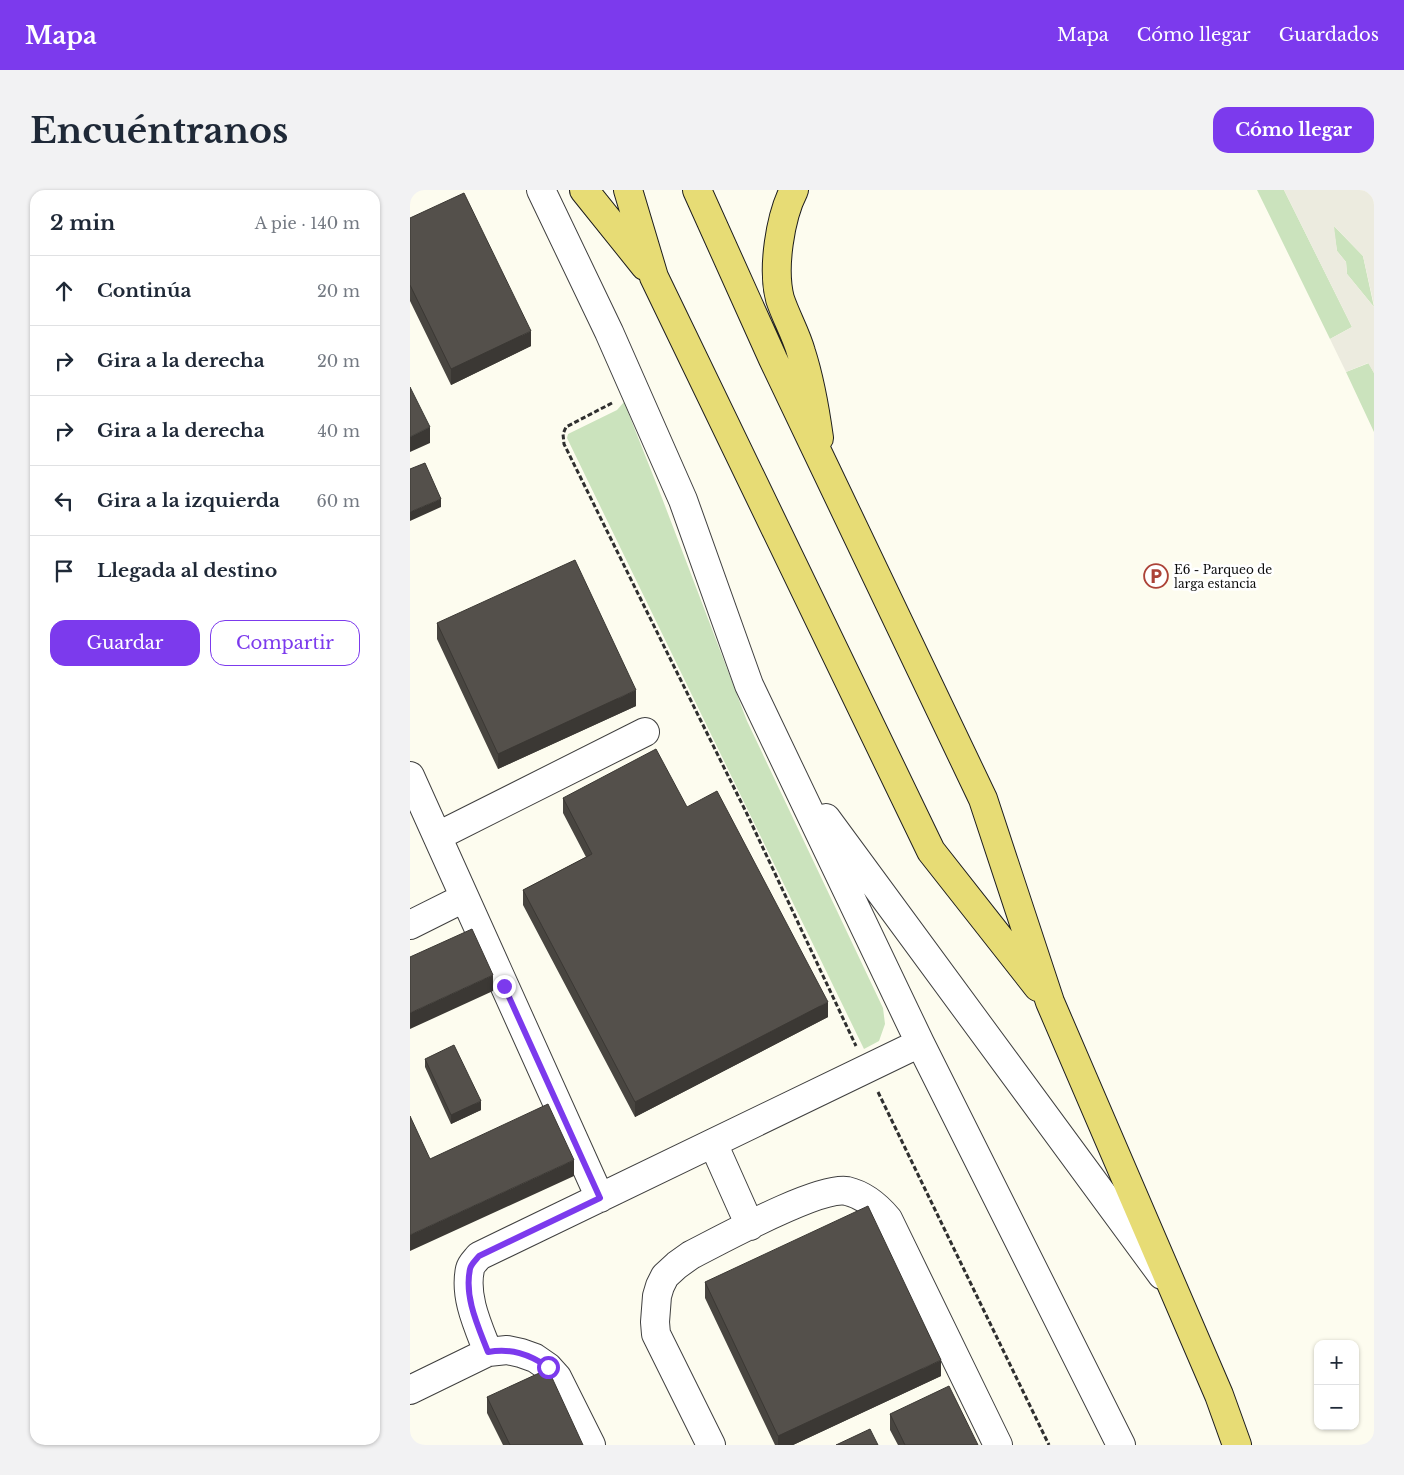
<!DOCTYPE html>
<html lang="es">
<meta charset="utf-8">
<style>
:root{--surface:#fff;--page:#f2f2f3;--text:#1f2937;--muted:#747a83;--line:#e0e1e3;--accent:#7c3aed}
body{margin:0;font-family:"Libre Baskerville",serif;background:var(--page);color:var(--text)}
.controls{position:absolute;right:15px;bottom:15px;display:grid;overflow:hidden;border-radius:10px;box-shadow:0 1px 4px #0004}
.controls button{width:45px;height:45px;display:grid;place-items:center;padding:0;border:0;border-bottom:1px solid var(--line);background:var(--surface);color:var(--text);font:25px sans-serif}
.stop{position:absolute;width:15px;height:15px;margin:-11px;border:4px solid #7c3aed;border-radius:50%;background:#fff}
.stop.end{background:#7c3aed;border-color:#fff;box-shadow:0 1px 5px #0008}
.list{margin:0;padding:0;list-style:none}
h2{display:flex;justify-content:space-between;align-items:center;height:65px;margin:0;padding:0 20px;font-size:21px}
h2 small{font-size:16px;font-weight:400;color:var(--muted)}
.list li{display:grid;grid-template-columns:32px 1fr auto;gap:15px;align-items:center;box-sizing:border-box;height:70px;padding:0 20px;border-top:1px solid var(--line)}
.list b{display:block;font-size:19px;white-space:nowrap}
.list em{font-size:16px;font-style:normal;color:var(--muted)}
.actions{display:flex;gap:10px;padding:15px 20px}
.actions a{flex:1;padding:11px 0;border:1px solid var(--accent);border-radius:15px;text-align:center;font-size:18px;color:var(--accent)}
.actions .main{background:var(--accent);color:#fff}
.icon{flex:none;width:28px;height:28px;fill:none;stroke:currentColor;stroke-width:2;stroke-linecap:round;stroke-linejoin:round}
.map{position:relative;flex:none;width:964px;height:1255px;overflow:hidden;border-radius:15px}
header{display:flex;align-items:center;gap:30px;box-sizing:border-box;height:70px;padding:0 25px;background:var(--accent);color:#fff}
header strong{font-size:24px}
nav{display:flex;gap:28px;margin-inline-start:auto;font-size:18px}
.intro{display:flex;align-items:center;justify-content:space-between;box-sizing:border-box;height:120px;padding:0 30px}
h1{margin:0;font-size:35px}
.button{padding:12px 22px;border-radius:15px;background:var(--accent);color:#fff;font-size:18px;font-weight:700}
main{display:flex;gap:30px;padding:0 30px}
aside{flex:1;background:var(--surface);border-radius:15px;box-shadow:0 1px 4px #0004}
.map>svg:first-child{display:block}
.green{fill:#cbe3bd}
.plaza{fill:#ecebdf}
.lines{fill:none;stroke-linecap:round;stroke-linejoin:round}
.minor-casing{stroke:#404040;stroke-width:30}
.major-casing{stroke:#1e1e1e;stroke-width:30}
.path{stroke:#2f2f2f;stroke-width:3;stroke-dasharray:5 2.5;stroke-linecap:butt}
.minor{stroke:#fff;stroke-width:28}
.major{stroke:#e7dc75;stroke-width:28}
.wall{fill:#484540}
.shaded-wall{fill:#3b3834}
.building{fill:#54504b;stroke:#3b3834}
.route{stroke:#7c3aed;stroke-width:6}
.labels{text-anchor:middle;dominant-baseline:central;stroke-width:5;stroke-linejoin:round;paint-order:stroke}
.poi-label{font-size:12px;fill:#0d0d0d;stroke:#fff;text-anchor:start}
</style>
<header>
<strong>Mapa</strong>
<nav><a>Mapa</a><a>Cómo llegar</a><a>Guardados</a></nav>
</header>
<div class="intro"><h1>Encuéntranos</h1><a class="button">Cómo llegar</a></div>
<main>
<aside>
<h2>2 min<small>A pie · 140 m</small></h2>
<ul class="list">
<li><svg class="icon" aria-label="ahead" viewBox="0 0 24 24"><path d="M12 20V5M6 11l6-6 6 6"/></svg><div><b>Continúa</b></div><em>20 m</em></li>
<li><svg class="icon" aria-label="right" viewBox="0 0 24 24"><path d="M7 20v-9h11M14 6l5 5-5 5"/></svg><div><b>Gira a la derecha</b></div><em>20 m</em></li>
<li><svg class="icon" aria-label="right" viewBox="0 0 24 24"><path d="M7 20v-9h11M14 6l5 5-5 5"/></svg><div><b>Gira a la derecha</b></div><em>40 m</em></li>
<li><svg class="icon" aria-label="left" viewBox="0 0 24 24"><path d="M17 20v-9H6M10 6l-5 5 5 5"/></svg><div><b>Gira a la izquierda</b></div><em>60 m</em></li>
<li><svg class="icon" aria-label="arrive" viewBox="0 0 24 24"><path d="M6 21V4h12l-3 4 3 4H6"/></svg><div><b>Llegada al destino</b></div></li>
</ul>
<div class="actions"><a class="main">Guardar</a><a>Compartir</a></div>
</aside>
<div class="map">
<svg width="964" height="1255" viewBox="0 0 964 1255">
<rect width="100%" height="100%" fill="#fdfcef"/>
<path class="green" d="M847,0H874L942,137L920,149Z
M923,35L953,66L964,117L937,84L936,72L927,61Z
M959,173L964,183V242L936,182Z
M214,212L252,308L337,531L473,818L475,834L469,851L454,859L157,248L158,244L207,220Z"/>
<path class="plaza" d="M874,0H964V115L953,66L924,36L927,61L936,72L937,84L964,117V183L958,173L936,182L920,149L942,137Z"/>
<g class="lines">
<g class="minor-casing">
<path id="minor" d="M131,0L199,142L273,310L339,495L510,853L711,1255
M0,586L190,1008
M416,628L752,1085
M28,646L235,542
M0,735L54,708
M303,953L340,1036
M78,1162C68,1136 54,1107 60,1079C61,1074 66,1070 69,1066L510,853
M0,1200L78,1162L97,1160L111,1163L125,1168L138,1177L147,1187L181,1255
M301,1255L246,1144L245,1132L247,1106L250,1096L255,1086L267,1075L281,1065C311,1050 408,996 437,1001C454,1005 468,1017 478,1029L588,1255"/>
</g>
<g class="major-casing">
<path id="major" d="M174,0L235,76
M218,0L244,87L521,661L628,797
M287,0L363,169L573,609L640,812L809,1205L827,1255
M384,0C370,27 362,79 370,109C376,127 386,144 391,162C400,190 405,219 409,248"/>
</g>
<path class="path" d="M202,213L156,237L153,244L154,254L337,624L446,856
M468,902L639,1255"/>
<use href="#minor" class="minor"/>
<use href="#major" class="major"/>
</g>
<path class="wall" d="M0,28L121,156L41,195L0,111Z
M27,433L226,516L88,579L27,449Z
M153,608L277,617L418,827L225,927L113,715V700L176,667L153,623Z
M15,869L71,920L41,934L15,877Z
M295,1092L531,1186L383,1255H365L295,1108Z
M77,1207L173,1255H93L77,1223Z
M480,1224L568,1255H488L480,1240Z"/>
<path class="shaded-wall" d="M121,141V156L41,195V179Z
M20,237V253L0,262V247Z
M31,309V317L0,331V322Z
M226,500V516L88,579V564Z
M83,785V801L0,839V823Z
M418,812V827L225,927V912Z
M71,911V920L41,934V925Z
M164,970V986L0,1061V1045Z
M531,1170V1186L383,1255H368V1246Z"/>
<path class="building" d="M54,3L121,141L41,179L0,95V28Z
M0,197L20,237L0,247Z
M15,273L31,309L0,322V279Z
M165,370L226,500L88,564L27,433Z
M246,559L277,617L307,601L418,812L225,912L113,700L182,664L153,608Z
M62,739L83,785L0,823V767Z
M44,855L71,911L41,925L15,869Z
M138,914L164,970L0,1045V926L20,969Z
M458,1016L531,1170L368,1246L295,1092Z
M138,1179L173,1255H100L77,1207Z
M539,1196L568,1255H495L480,1224Z
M460,1239L468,1255H426Z"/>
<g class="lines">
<path class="route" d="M94,796L190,1008L69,1066C66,1070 61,1074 60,1079C54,1107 68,1136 78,1162C101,1158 119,1164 138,1177"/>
</g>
<defs>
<g id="parking-ring" transform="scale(1.25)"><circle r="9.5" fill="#fff" stroke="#ac4237" stroke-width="1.5"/><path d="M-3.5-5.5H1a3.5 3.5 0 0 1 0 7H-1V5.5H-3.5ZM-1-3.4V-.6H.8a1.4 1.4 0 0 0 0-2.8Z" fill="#ac4237"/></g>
</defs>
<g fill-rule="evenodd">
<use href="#parking-ring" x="746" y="386"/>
</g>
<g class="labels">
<g class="poi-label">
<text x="764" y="379">E6 - Parqueo de<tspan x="764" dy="14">larga estancia</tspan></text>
</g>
</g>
</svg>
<div class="controls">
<button>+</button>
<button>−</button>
</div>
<div class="stop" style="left:138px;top:1177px"></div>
<div class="stop end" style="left:94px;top:796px"></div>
</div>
</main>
